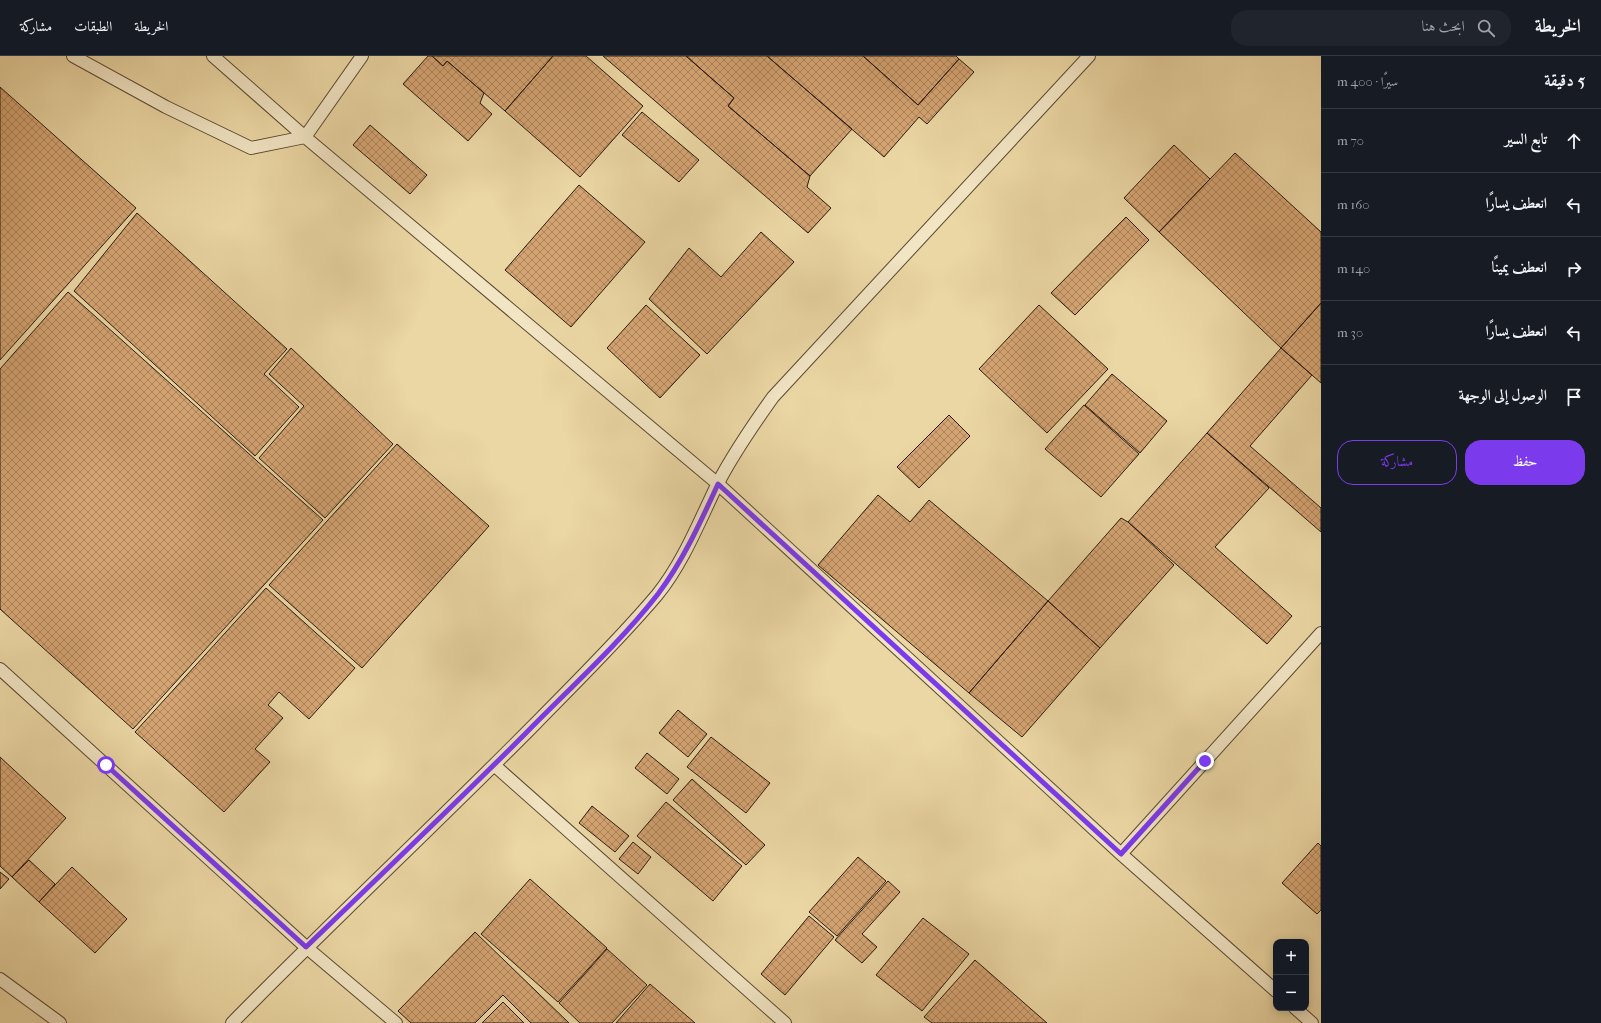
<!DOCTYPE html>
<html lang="ar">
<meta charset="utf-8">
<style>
:root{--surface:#171b24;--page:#20242c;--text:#f1f3f6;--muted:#9ea1a6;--line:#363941;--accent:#7c3aed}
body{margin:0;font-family:"IM FELL French Canon",Amiri,serif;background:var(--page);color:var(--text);direction:rtl}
.controls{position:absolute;right:12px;bottom:12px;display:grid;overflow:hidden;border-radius:8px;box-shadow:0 2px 10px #0003}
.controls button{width:36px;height:36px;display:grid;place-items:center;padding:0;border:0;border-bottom:1px solid var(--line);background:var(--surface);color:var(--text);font:20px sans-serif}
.stop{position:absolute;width:12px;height:12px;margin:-9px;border:3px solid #7c3aed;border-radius:50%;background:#fff}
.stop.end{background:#7c3aed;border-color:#fff;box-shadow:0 1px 4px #0008}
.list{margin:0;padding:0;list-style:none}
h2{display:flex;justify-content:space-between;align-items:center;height:52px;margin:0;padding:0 16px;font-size:17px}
h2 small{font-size:13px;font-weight:400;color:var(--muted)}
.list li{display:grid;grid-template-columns:26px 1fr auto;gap:12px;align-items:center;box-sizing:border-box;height:64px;padding:0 16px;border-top:1px solid var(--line)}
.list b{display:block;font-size:15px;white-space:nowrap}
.list em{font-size:13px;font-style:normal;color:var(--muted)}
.actions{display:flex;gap:8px;padding:12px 16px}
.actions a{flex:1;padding:9px 0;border:1px solid var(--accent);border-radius:16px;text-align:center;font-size:14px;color:var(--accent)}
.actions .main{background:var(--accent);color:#fff}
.icon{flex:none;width:22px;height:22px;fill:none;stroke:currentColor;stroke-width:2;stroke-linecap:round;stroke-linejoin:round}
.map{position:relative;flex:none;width:1321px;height:967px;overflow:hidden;direction:ltr}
header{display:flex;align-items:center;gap:24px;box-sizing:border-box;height:56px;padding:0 20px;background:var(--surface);border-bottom:1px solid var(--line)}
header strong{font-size:19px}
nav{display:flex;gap:22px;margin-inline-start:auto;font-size:14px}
.search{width:280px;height:36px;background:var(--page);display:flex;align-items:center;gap:10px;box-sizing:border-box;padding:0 14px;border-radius:16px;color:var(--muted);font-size:15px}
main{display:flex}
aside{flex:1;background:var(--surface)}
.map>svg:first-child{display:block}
.building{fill:url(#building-cross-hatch);stroke:#291a0c}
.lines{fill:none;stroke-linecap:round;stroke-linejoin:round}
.service-casing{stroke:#5a4932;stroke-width:14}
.service{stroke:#f2e5c4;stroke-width:12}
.route{stroke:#7c3aed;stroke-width:5}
</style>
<header>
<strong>الخريطة</strong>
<div class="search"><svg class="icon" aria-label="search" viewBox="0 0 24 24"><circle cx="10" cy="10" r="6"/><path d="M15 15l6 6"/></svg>ابحث هنا</div>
<nav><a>الخريطة</a><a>الطبقات</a><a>مشاركة</a></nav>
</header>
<main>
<aside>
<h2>5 دقيقة<small>سيرًا · 400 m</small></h2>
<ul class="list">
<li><svg class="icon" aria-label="ahead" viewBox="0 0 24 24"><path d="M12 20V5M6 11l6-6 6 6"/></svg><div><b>تابع السير</b></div><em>70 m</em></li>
<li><svg class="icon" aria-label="left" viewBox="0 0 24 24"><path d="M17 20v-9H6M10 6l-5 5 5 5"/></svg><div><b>انعطف يسارًا</b></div><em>160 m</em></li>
<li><svg class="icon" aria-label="right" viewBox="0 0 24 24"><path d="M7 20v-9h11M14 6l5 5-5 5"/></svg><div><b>انعطف يمينًا</b></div><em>140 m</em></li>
<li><svg class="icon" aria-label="left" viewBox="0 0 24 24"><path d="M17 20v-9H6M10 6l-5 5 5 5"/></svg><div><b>انعطف يسارًا</b></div><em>30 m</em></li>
<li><svg class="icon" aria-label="arrive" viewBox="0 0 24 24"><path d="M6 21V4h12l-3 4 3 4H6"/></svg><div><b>الوصول إلى الوجهة</b></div></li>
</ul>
<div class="actions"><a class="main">حفظ</a><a>مشاركة</a></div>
</aside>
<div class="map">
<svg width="1321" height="967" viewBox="0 0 1321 967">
<defs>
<pattern id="building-cross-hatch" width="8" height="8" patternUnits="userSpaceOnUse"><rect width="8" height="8" fill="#d5a473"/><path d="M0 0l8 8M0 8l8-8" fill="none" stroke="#ad855d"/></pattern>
</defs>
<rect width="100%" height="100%" fill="#ebd7a4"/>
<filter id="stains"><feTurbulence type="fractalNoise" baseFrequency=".005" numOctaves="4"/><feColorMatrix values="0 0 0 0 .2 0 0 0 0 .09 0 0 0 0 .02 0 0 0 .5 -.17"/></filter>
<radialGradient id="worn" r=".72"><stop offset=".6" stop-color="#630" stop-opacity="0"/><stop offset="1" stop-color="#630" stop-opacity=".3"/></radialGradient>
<path class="building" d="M428,0H432L443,10L447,5L484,37L480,47L492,58L468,85L403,28Z
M432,0H553L505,55L447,5L443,10Z
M553,0H586L643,50L580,121L505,55Z
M603,0H686L734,42L728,50L810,120L807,131L831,152L808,177Z
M686,0H767L852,73L810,120L728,50L734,42Z
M767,0H863L918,49L959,3L974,16L927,68L919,61L884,101Z
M863,0H956L959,3L918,49Z
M0,31L136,152L0,304Z
M642,56L699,104L679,126L622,79Z
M370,69L427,119L410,138L353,89Z
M1174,89L1210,123L1159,176L1124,142Z
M1235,97L1321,176V247L1281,292L1159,176Z
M579,129L645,186L571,271L505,214Z
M137,157L287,293L264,318L299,351L255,400L74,235Z
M1126,161L1149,184L1075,259L1051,237Z
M761,176L794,206L707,298L649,243L689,192L721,221Z
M68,236L323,464L133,673L0,553V313Z
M1321,247V327L1281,292Z
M646,249L700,299L660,342L607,292Z
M1039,249L1108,313L1047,377L979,313Z
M291,292L393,388L325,462L259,402L304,350L269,318Z
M1281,292L1312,319L1250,390L1321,452V476L1207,377Z
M1112,318L1167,365L1140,397L1085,349Z
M1084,349L1139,398L1101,441L1045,393Z
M949,359L970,380L919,432L897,411Z
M1207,377L1269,432L1215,491L1292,560L1267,588L1128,466Z
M397,388L489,470L362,612L269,529Z
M878,439L910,466L929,444L1048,545L969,637L818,509Z
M1121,462L1128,466L1174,509L1100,592L1048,545Z
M266,532L355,612L309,663L279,636L268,649L283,662L255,693L270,706L224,756L135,676Z
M1048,545L1100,592L1022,681L969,637Z
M678,654L707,678L688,701L659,677Z
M711,681L770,727L746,757L687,711Z
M647,697L679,723L667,738L635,712Z
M0,701L66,762L12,821L0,810Z
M692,723L765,789L746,809L673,744Z
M666,746L742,810L713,845L637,780Z
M592,750L629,780L615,796L579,767Z
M633,786L651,801L638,818L619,803Z
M1318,787L1321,790V854L1317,858L1282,827Z
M858,801L886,825L837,880L809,856Z
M29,804L55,828L39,846L12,821Z
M72,811L127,863L95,897L39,846Z
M0,816L9,823L0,833Z
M530,823L607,892L558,946L481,878Z
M888,825L900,836L862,878L877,891L862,907L835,884Z
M809,860L834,881L785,939L761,918Z
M923,862L969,898L922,955L876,919Z
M475,876L569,967H531L503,939L475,967H411L398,955Z
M607,893L647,929L612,967H580L559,947Z
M975,904L1047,967H932L924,961Z
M650,928L695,967H616Z
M503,946L524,967H482Z"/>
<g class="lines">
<g class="service-casing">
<path id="service" d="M73,0L166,51L251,92L305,81L362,0
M213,0L305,81L718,428L1121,798L1276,935
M0,613L306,891L396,967
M494,709L785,967
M1121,798L1321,577
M0,923L60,967
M1295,952L1312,967
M232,967C332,865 436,768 536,667C577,625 619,584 657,539C683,507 699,466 717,429C733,398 753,369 773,341L1089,0"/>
</g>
<use href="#service" class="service"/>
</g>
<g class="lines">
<path class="route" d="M106,709L306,891C380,820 454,749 526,677C571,631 619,588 658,538C683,505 701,465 718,428L1121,798L1205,705"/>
</g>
<rect width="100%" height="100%" filter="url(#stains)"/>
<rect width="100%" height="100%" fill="url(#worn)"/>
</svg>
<div class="controls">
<button>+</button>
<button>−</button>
</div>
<div class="stop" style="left:106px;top:709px"></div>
<div class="stop end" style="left:1205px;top:705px"></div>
</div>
</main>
